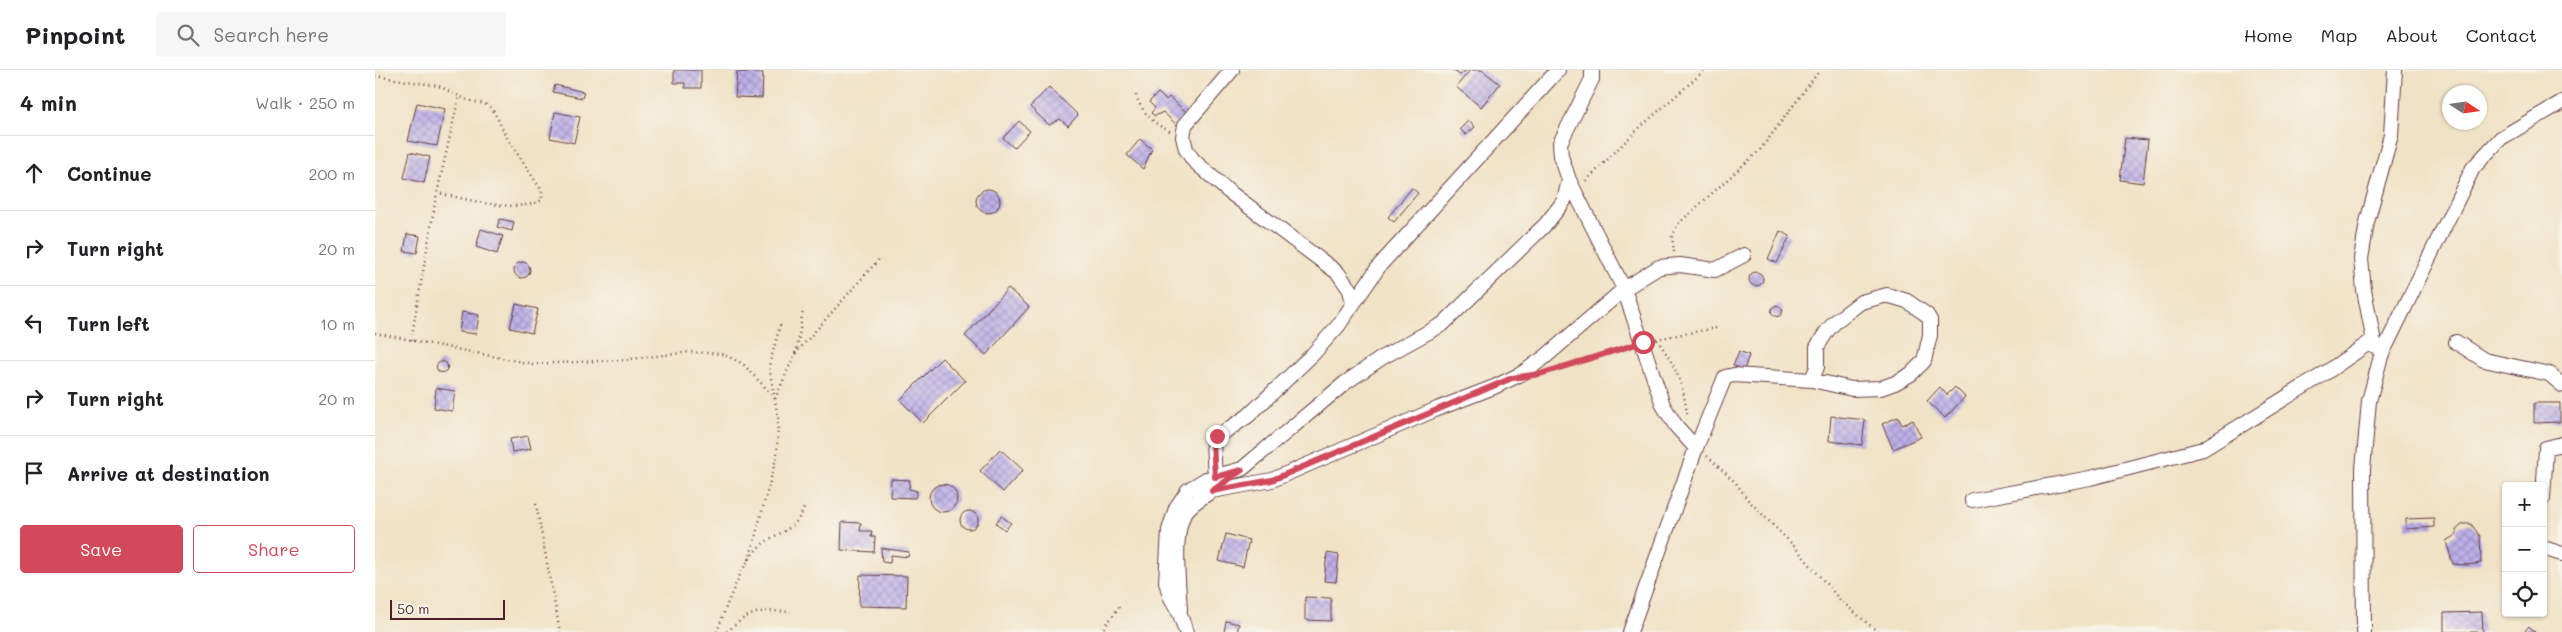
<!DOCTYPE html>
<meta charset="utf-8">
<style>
:root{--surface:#fff;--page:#f6f6f6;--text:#202124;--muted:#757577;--line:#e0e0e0;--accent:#d1495b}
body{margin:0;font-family:Mali,sans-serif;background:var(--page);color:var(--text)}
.controls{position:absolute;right:15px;bottom:15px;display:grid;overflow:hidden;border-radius:5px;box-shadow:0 1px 4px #0004}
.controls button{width:45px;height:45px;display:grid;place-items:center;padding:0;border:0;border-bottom:1px solid var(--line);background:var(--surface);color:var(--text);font:25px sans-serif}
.compass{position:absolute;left:2067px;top:15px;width:45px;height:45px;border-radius:50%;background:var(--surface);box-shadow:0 1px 4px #0004;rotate:102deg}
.scale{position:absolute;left:15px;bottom:12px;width:115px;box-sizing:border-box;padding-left:5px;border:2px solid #4a1f2b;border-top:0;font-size:14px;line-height:18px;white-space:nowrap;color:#4a1f2b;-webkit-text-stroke:4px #f7f3e8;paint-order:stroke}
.stop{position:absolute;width:15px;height:15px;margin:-11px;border:4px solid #d1495b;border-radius:50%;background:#fff}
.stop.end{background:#d1495b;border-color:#fff;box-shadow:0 1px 5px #0008}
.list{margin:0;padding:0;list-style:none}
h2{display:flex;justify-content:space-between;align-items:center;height:65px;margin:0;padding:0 20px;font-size:21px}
h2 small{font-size:16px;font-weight:400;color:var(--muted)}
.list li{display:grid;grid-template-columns:32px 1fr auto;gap:15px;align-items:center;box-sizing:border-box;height:75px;padding:0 20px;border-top:1px solid var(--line)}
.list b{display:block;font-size:19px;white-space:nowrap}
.list em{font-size:16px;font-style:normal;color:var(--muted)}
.actions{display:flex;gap:10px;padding:15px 20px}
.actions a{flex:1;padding:11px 0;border:1px solid var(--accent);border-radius:5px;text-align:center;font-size:18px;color:var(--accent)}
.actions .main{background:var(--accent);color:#fff}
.icon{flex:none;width:28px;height:28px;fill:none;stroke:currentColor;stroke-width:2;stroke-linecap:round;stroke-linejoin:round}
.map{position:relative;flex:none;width:2187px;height:562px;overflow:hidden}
header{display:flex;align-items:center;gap:30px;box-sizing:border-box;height:70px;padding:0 25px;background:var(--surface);border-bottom:1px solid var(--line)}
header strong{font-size:24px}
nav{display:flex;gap:28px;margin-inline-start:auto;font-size:18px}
.search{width:350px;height:45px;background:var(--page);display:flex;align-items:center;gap:12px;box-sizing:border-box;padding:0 18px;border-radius:5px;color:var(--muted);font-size:19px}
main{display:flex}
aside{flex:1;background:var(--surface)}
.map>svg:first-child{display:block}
.building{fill:url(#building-cross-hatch)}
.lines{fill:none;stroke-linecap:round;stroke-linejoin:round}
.street-casing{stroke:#633c42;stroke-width:16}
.path{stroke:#633c42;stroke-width:2.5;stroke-dasharray:1 4;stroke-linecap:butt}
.street{stroke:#fff;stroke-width:14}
.route{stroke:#d1495b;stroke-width:6}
</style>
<header>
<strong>Pinpoint</strong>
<div class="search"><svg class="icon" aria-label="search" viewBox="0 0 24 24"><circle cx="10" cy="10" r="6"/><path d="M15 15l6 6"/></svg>Search here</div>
<nav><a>Home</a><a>Map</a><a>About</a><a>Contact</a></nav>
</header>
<main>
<aside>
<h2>4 min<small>Walk · 250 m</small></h2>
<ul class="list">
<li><svg class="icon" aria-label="ahead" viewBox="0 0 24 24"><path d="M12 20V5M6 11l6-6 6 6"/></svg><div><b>Continue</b></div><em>200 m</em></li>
<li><svg class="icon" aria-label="right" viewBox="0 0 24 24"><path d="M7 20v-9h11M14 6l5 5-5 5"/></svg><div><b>Turn right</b></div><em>20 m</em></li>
<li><svg class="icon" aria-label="left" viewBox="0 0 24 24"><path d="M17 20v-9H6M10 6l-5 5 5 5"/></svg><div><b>Turn left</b></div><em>10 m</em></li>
<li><svg class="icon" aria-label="right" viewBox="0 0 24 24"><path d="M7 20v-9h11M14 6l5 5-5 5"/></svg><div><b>Turn right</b></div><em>20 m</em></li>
<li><svg class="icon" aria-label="arrive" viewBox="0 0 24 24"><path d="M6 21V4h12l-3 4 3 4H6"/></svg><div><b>Arrive at destination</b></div></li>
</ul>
<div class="actions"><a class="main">Save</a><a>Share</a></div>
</aside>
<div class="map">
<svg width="2187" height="562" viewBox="0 0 2187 562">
<defs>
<pattern id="building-cross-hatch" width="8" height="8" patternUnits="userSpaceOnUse" patternTransform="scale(1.25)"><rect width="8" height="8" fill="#bdb1e9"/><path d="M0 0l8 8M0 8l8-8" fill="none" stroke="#9c8fbd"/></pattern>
</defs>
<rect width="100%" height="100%" fill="#f7f3e8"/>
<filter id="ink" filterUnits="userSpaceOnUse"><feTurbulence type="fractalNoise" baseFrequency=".02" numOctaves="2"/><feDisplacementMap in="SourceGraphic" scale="10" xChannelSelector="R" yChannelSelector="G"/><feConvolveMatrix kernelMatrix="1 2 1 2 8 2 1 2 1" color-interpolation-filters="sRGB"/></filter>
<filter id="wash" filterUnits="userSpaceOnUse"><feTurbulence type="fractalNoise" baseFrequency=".0096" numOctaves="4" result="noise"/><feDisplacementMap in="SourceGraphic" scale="20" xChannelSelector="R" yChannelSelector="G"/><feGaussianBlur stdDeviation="1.12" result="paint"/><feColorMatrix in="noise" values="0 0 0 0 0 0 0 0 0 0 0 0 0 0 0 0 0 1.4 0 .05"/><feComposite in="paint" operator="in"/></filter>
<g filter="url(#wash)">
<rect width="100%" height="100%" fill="#f0e2c5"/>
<g id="blocks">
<path class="building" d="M299,0H326V18H310V13H299Z
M1077,0H1092L1085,5Z
M1095,0H1107L1125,14L1106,37L1081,17Z
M362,2L388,3L387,28L360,27Z
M180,15L209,22L207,28L178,22Z
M674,17L703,45L693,56L685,49L674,55L655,37Z
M783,23L791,30L794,27L815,45L804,57L788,42L780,46L776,43L780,38L774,32Z
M42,33L70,39L62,76L33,71Z
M180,42L205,47L199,73L175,68Z
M1094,50L1100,57L1091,65L1085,59Z
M644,51L655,61L639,78L628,68Z
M1750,68L1773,70L1768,113L1745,110Z
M765,69L777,79L768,99L752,85Z
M35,82L55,87L49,113L29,108Z
M1037,118L1043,123L1019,152L1013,147Z
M601 131a12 12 0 1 1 24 0a12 12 0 1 1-24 0Z
M125,149L139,152L137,161L122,157Z
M106,159L128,166L122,184L101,177Z
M1405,161L1415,166L1402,193L1393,189Z
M32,164L45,166L42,183L29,181Z
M139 200a8 8 0 1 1 16 0a8 8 0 1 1-16 0Z
M1374 209a7 7 0 1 1 14 0a7 7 0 1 1-14 0Z
M633,218L654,237L611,285L590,266Z
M141,234L163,239L157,263L135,258Z
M1396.5 241a5.5 5.5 0 1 1 11 0a5.5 5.5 0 1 1-11 0Z
M87,242L104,245L101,264L84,262Z
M1364,281L1374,285L1369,300L1358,295Z
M567,288L590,311L548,353L525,330Z
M61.5 297a5.5 5.5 0 1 1 11 0a5.5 5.5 0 1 1-11 0Z
M1565,317L1572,325L1580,317L1590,327L1570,348L1552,331Z
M61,318L80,321L77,341L59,338Z
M2159,333H2185V352L2159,353Z
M1456,346L1490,350L1487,375L1454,371Z
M1523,347L1527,355L1538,350L1546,367L1518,379L1507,354Z
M153,366L156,379L137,382L135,369Z
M625,379L648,400L628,422L605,401Z
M516,409L535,410L534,419L542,421L540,428L515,427Z
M554 428a14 14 0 1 1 28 0a14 14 0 1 1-28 0Z
M585 450a9 9 0 1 1 18 0a9 9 0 1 1-18 0Z
M626,446L636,453L630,460L621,453Z
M2059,448V457L2031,459V449Z
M467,452L486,453L485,461H497L496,467H500L499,482L466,480Z
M2088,454H2096L2105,466L2106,493L2092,495L2078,494L2071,471L2082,464L2081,460Z
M851,464L874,470L868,497L844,491Z
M506,478L534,482L533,487L516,485L515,493L507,492Z
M952,483L964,485L961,512L949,511Z
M485,505L532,506L531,537L484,536Z
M930,527L956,528V551L930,550Z
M2107,542L2108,562H2069V543Z
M851,551L864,554L862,562H849Z
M2154,556L2160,562H2149Z"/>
</g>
</g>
<g filter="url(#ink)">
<use href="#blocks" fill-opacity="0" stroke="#633c42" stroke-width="1"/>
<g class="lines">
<g class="street-casing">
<path id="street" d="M857,0L810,55L808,67L811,79L818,90L853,121L963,203L975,220L978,234
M1194,110L1249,219L1284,197L1305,195L1340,200L1369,185
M2081,272L2109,290L2174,304L2187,315
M2000,277L1989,220L1986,189L1992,152L2016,65L2020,0
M840,407L838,373L840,368L873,346L937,285L963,256L1005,195L1183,0
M837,421L897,410L1062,339L1119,317L1146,304L1170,287L1249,219L1288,335L1301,356L1321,378
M2168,428L2171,378L2187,374
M1597,430L1715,408L1828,379L1952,302L1998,270
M2168,478L2187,484
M805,540C804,516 796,459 812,440C819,431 834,423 843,417
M811,562L805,544L795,526L791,512L794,460L801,438L813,420L831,409L867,399L970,313L1008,287L1068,254L1171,154L1189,131L1194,110L1186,86L1185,73L1217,9V0
M1255,562L1321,378L1350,307L1359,305L1437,310L1477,319L1506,318L1520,313L1536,304L1549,291L1555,265V250L1552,245L1532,231L1512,225L1486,232L1461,251L1452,261L1442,277V297L1437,310
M1989,562L1988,399L1994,331L2006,286L2098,98L2126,68L2187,32"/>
</g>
<path class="path" d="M0,6L64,16L92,30L110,34L118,40L132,68L167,121V130C141,144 91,129 63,123
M761,25C766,41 779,55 795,61
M1211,111L1262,60L1330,0
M1299,182L1297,167L1303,154L1385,80L1445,0
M0,263L157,294L247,290L315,282L348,284L368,294L399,327
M1281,269L1341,258
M36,270L61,128L84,26
M1282,270C1300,294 1309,316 1312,345
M420,284L506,187
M1178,300L1254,276
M400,329L422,279L428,239
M1332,386L1361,413L1372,429L1420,477L1465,530L1503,562
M161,434L185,562
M374,490L402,385L403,348L394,296L406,252
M342,562C351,537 364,499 382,479C399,461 420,464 429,438
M352,562C375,540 385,540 416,542
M726,562L746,534"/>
<use href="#street" class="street"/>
</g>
</g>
<g class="lines" filter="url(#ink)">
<path class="route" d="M842,366L838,373L840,407L867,400L837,421L897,410L1137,308L1165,304L1268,272"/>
</g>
</svg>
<div class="controls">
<button>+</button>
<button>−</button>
<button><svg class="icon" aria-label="locate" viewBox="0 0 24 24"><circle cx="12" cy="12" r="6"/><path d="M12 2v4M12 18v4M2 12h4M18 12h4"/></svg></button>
</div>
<svg class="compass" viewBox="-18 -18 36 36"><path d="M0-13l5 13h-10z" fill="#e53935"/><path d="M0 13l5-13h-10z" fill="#757577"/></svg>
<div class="scale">50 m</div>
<div class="stop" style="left:1268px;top:272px"></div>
<div class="stop end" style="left:842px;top:366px"></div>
</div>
</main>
